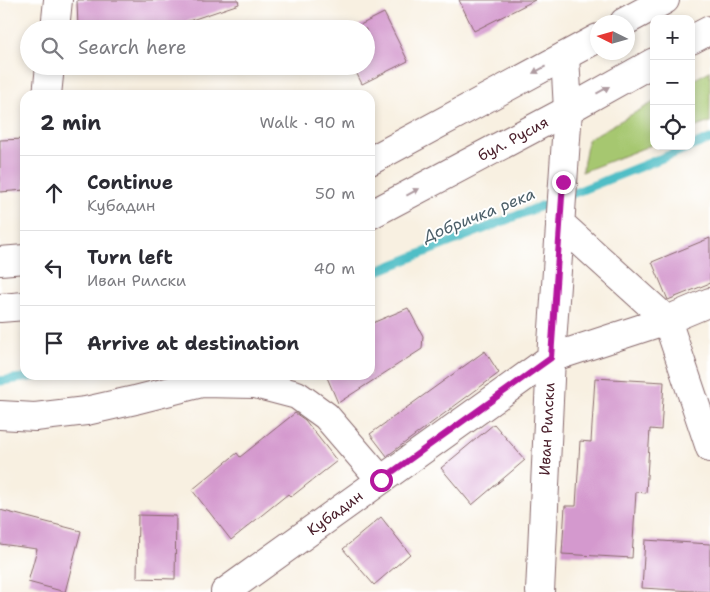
<!DOCTYPE html>
<meta charset="utf-8">
<style>
:root{--surface:#fff;--page:#f7f7f7;--text:#2b2b33;--muted:#7c7c81;--line:#e1e1e2}
body{margin:0;font-family:"Shantell Sans",sans-serif;background:var(--page);color:var(--text)}
.controls{position:absolute;right:15px;top:15px;display:grid;overflow:hidden;border-radius:10px;box-shadow:0 2px 8px #0003}
.controls button{width:45px;height:45px;display:grid;place-items:center;padding:0;border:0;border-bottom:1px solid var(--line);background:var(--surface);color:var(--text);font:25px sans-serif}
.compass{position:absolute;left:590px;top:15px;width:45px;height:45px;border-radius:50%;background:var(--surface);box-shadow:0 2px 8px #0003;rotate:275deg}
.stop{position:absolute;width:15px;height:15px;margin:-11px;border:4px solid #b5179e;border-radius:50%;background:#fff}
.stop.end{background:#b5179e;border-color:#fff;box-shadow:0 1px 5px #0008}
.list{margin:0;padding:0;list-style:none}
h2{display:flex;justify-content:space-between;align-items:center;height:65px;margin:0;padding:0 20px;font-size:21px}
h2 small{font-size:16px;font-weight:400;color:var(--muted)}
.list li{display:grid;grid-template-columns:32px 1fr auto;gap:15px;align-items:center;box-sizing:border-box;height:75px;padding:0 20px;border-top:1px solid var(--line)}
.list b{display:block;font-size:19px;white-space:nowrap}
.list p{margin:0;font-size:16px;white-space:nowrap;color:var(--muted)}
.list em{font-size:16px;font-style:normal;color:var(--muted)}
.icon{flex:none;width:28px;height:28px;fill:none;stroke:currentColor;stroke-width:2;stroke-linecap:round;stroke-linejoin:round}
.map{position:relative;flex:none;width:710px;height:592px;overflow:hidden}
.search{position:absolute;background:var(--surface);box-shadow:0 2px 8px #0003;left:20px;top:20px;width:355px;height:55px;display:flex;align-items:center;gap:12px;box-sizing:border-box;padding:0 18px;border-radius:28px;color:var(--muted);font-size:19px}
.panel{position:absolute;background:var(--surface);box-shadow:0 2px 8px #0003;left:20px;top:90px;width:355px;height:290px;border-radius:15px}
.map>svg:first-child{display:block}
.green{fill:#a6c76f;stroke:#78734d}
.lines{fill:none;stroke-linecap:round;stroke-linejoin:round}
.stream{stroke:#50bec6;stroke-width:9}
.building{fill:#d499ce}
.minor-casing{stroke:#87686b;stroke-width:30}
.major-casing{stroke:#87686b;stroke-width:30}
.minor{stroke:#fff;stroke-width:28}
.major{stroke:#fff;stroke-width:28}
.oneway{fill:#ae9aa0}
.route{stroke:#b5179e;stroke-width:6}
.labels{text-anchor:middle;dominant-baseline:central;stroke-width:4;stroke-linejoin:round;paint-order:stroke}
.street-label{font-size:15px;fill:#4a1f2b;stroke:#fff}
.water-label{font-size:16px;font-style:italic;fill:#4c5f69;stroke:#fff}
</style>
<div class="map">
<svg width="710" height="592" viewBox="0 0 710 592">
<rect width="100%" height="100%" fill="#fff"/>
<filter id="ink" filterUnits="userSpaceOnUse"><feTurbulence type="fractalNoise" baseFrequency=".02" numOctaves="2"/><feDisplacementMap in="SourceGraphic" scale="10" xChannelSelector="R" yChannelSelector="G"/><feConvolveMatrix kernelMatrix="1 2 1 2 8 2 1 2 1" color-interpolation-filters="sRGB"/></filter>
<filter id="wash" filterUnits="userSpaceOnUse"><feTurbulence type="fractalNoise" baseFrequency=".0096" numOctaves="4" result="noise"/><feDisplacementMap in="SourceGraphic" scale="20" xChannelSelector="R" yChannelSelector="G"/><feGaussianBlur stdDeviation="1.12" result="paint"/><feColorMatrix in="noise" values="0 0 0 0 0 0 0 0 0 0 0 0 0 0 0 0 0 1.4 0 .05"/><feComposite in="paint" operator="in"/></filter>
<g filter="url(#wash)">
<rect width="100%" height="100%" fill="#f8f0e1"/>
<path class="green" d="M710,71V122L691,129V81Z
M654,102V144L582,172L588,139Z"/>
<g class="lines">
<path class="stream" d="M370,274L710,139
M0,381L44,375"/>
</g>
<g id="blocks">
<path class="building" d="M77,0H238L239,4L165,29H78Z
M459,0H535L474,31Z
M384,13L408,61L362,84L353,66H366V29H352Z
M25,139V190L0,192V140Z
M710,238V283L668,300L652,262Z
M408,308L423,336L422,349L338,403L326,375H370V324Z
M485,351L499,373L387,456L370,434Z
M595,378L664,382L661,430L650,429L646,493L636,492L632,558L562,554L565,506H576L580,441L591,442Z
M295,413L305,420L337,461L291,497L288,494L231,540L192,490L237,453L240,457Z
M494,424L525,460L472,505L441,468Z
M0,510L81,531L65,592L28,582L37,549L0,544Z
M138,515L176,516L175,579L137,578Z
M381,517L410,554L374,585L343,549Z
M645,540L710,544V592L642,588Z"/>
</g>
</g>
<g filter="url(#ink)">
<use href="#blocks" fill-opacity="0" stroke="#87686b" stroke-width="1"/>
<g class="lines">
<g class="minor-casing">
<path id="minor" d="M55,29L58,0
M47,95L50,66
M560,223L667,320L710,448
M0,415L35,417L86,411L135,400L202,383L255,384L297,395L326,416L381,480
M225,592L551,358L667,320L710,302
M540,592L551,358L568,110L565,56"/>
</g>
<g class="major-casing">
<path id="major" d="M624,22L665,0
M691,40L710,30
M370,161L598,38
M370,215L568,110L654,62
M0,261L25,259
M0,308L25,306"/>
</g>
<use href="#minor" class="minor"/>
<use href="#major" class="major"/>
</g>
<defs><path id="oneway-solid" d="M-6-.8H1V-3.2L6.5 0L1 3.2V.8H-6Z" transform="scale(1.25)"/></defs>
<g class="oneway">
<use href="#oneway-solid" transform="translate(539 70) rotate(152)"/>
<use href="#oneway-solid" transform="translate(603 90) rotate(-29)"/>
<use href="#oneway-solid" transform="translate(413 192) rotate(-28)"/>
</g>
</g>
<g class="lines" filter="url(#ink)">
<path class="route" d="M381,480L551,358L563,182"/>
</g>
<g class="labels">
<g class="street-label">
<text transform="translate(513 139) rotate(-28)">бул. Русия</text>
<text transform="translate(547 429) rotate(-87)">Иван Рилски</text>
<text transform="translate(335 513) rotate(-36)">Кубадин</text>
</g>
<g class="water-label">
<text transform="translate(479 215) rotate(-22)">Добричка река</text>
</g>
</g>
</svg>
<div class="controls">
<button>+</button>
<button>−</button>
<button><svg class="icon" aria-label="locate" viewBox="0 0 24 24"><circle cx="12" cy="12" r="6"/><path d="M12 2v4M12 18v4M2 12h4M18 12h4"/></svg></button>
</div>
<svg class="compass" viewBox="-18 -18 36 36"><path d="M0-13l5 13h-10z" fill="#e53935"/><path d="M0 13l5-13h-10z" fill="#7c7c81"/></svg>
<div class="stop" style="left:381px;top:480px"></div>
<div class="stop end" style="left:563px;top:182px"></div>
<div class="search"><svg class="icon" aria-label="search" viewBox="0 0 24 24"><circle cx="10" cy="10" r="6"/><path d="M15 15l6 6"/></svg>Search here</div>
<section class="panel">
<h2>2 min<small>Walk · 90 m</small></h2>
<ul class="list">
<li><svg class="icon" aria-label="ahead" viewBox="0 0 24 24"><path d="M12 20V5M6 11l6-6 6 6"/></svg><div><b>Continue</b><p>Кубадин</p></div><em>50 m</em></li>
<li><svg class="icon" aria-label="left" viewBox="0 0 24 24"><path d="M17 20v-9H6M10 6l-5 5 5 5"/></svg><div><b>Turn left</b><p>Иван Рилски</p></div><em>40 m</em></li>
<li><svg class="icon" aria-label="arrive" viewBox="0 0 24 24"><path d="M6 21V4h12l-3 4 3 4H6"/></svg><div><b>Arrive at destination</b></div></li>
</ul>
</section>
</div>
